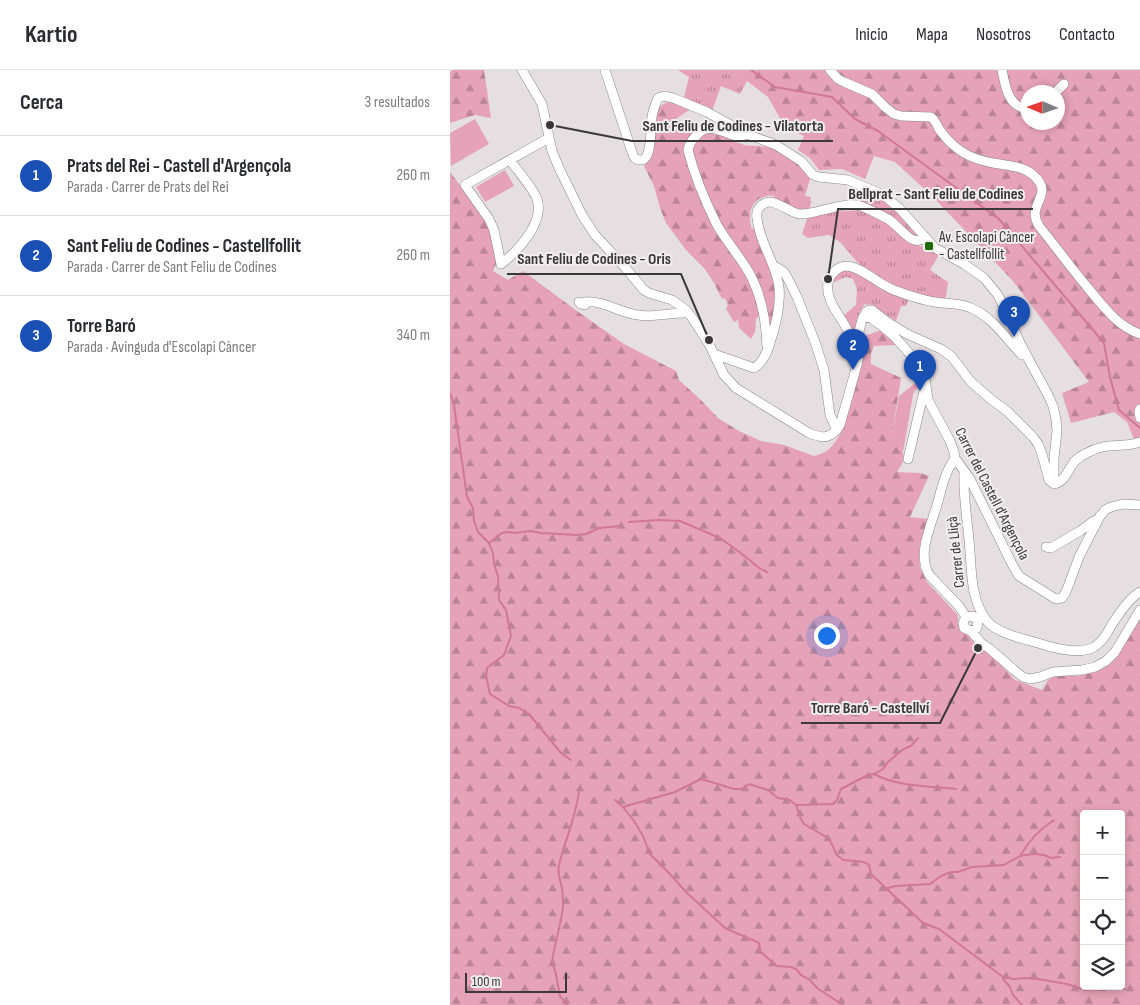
<!DOCTYPE html>
<html lang="es">
<meta charset="utf-8">
<style>
:root{--surface:#fff;--page:#f2f2f3;--text:#2b2b33;--muted:#7c7c81;--line:#e1e1e2;--accent:#236a04}
body{margin:0;font-family:"Sofia Sans Condensed",sans-serif;background:var(--page);color:var(--text)}
.controls{position:absolute;right:15px;bottom:15px;display:grid;overflow:hidden;border-radius:5px;box-shadow:0 2px 8px #0003}
.controls button{width:45px;height:45px;display:grid;place-items:center;padding:0;border:0;border-bottom:1px solid var(--line);background:var(--surface);color:var(--text);font:25px sans-serif}
.compass{position:absolute;left:570px;top:15px;width:45px;height:45px;border-radius:50%;background:var(--surface);box-shadow:0 2px 8px #0003;rotate:272deg}
.scale{position:absolute;left:15px;bottom:12px;width:102px;box-sizing:border-box;padding-left:5px;border:2px solid #3a3839;border-top:0;font-size:14px;line-height:18px;white-space:nowrap;color:#3a3839;-webkit-text-stroke:4px #f2edee;paint-order:stroke}
.you{position:absolute;left:376px;top:565px;width:18px;height:18px;margin:-12px;border:4px solid #fff;border-radius:50%;background:#1a73e8;box-shadow:0 0 0 8px #1a73e833}
.badge{display:grid;place-items:center;width:32px;height:32px;border-radius:50%;background:var(--accent);color:#fff;font-size:16px;font-weight:700}
.pin{position:absolute;translate:-50% -41px;filter:drop-shadow(0 1px 2px #0008)}
.pin::after{content:'';position:absolute;top:26px;width:18px;height:15px;background:inherit;clip-path:polygon(0 0,100% 0,50% 100%)}
.list{margin:0;padding:0;list-style:none}
h2{display:flex;justify-content:space-between;align-items:center;height:65px;margin:0;padding:0 20px;font-size:21px}
h2 small{font-size:16px;font-weight:400;color:var(--muted)}
.list li{display:grid;grid-template-columns:32px 1fr auto;gap:15px;align-items:center;box-sizing:border-box;height:80px;padding:0 20px;border-top:1px solid var(--line)}
.list b{display:block;font-size:19px;white-space:nowrap}
.list p{margin:0;font-size:16px;white-space:nowrap;color:var(--muted)}
.list em{font-size:16px;font-style:normal;color:var(--muted)}
.icon{flex:none;width:28px;height:28px;fill:none;stroke:currentColor;stroke-width:2;stroke-linecap:round;stroke-linejoin:round}
.map{position:relative;flex:none;width:690px;height:935px;overflow:hidden}
header{display:flex;align-items:center;gap:30px;box-sizing:border-box;height:70px;padding:0 25px;background:var(--surface);border-bottom:1px solid var(--line)}
header strong{font-size:24px}
nav{display:flex;gap:28px;margin-inline-start:auto;font-size:18px}
main{display:flex}
aside{flex:1;background:var(--surface)}
.map>svg:first-child{display:block}
.grass{fill:url(#grass-tufts)}
.forest{fill:url(#forest-firs);fill-rule:evenodd}
.park{fill:#e6a2b8}
.lines{fill:none;stroke-linecap:round;stroke-linejoin:round}
.stream{stroke:#d17797;stroke-width:2}
.minor-casing{stroke:#8b8688;stroke-width:10}
.minor{stroke:#fff;stroke-width:9}
.poi-dot{fill:#236a04;stroke:#f2edee;stroke-width:2}
.labels{text-anchor:middle;dominant-baseline:central;stroke-width:4;stroke-linejoin:round;paint-order:stroke}
.poi-label{font-size:15px;fill:#3a3839;stroke:#f2edee;text-anchor:start}
.street-label{font-size:15px;fill:#3a3839;stroke:#f2edee}
.leader{fill:none;stroke:#3a3839;stroke-width:2}
.callout-dot{fill:#3a3839;stroke:#f2edee;stroke-width:2}
.callout-label{font-size:16px;text-anchor:middle;font-weight:bold;fill:#3a3839;stroke:#f2edee;stroke-width:4;stroke-linejoin:round;paint-order:stroke}
</style>
<header>
<strong>Kartio</strong>
<nav><a>Inicio</a><a>Mapa</a><a>Nosotros</a><a>Contacto</a></nav>
</header>
<main>
<aside>
<h2>Cerca<small>3 resultados</small></h2>
<ul class="list">
<li><span class="badge" style="background:#1a4fb4">1</span><div><b>Prats del Rei - Castell d'Argençola</b><p>Parada · Carrer de Prats del Rei</p></div><em>260 m</em></li>
<li><span class="badge" style="background:#1a4fb4">2</span><div><b>Sant Feliu de Codines - Castellfollit</b><p>Parada · Carrer de Sant Feliu de Codines</p></div><em>260 m</em></li>
<li><span class="badge" style="background:#1a4fb4">3</span><div><b>Torre Baró</b><p>Parada · Avinguda d'Escolapi Càncer</p></div><em>340 m</em></li>
</ul>
</aside>
<div class="map">
<svg width="690" height="935" viewBox="0 0 690 935">
<defs>
<pattern id="grass-tufts" width="24" height="20" patternUnits="userSpaceOnUse" patternTransform="scale(1.25)"><rect width="24" height="20" fill="#e6a2b8"/><path d="M3 7l-1-3M5 7V3M7 7l1-3M15 17l-1-3M17 17v-4M19 17l1-3" fill="none" stroke="#bb8597"/></pattern>
<pattern id="forest-firs" width="22" height="20" patternUnits="userSpaceOnUse" patternTransform="scale(1.25)"><rect width="22" height="20" fill="#e6a2b8"/><path d="M5 1l3.5 6h-7zM16 11l3.5 6h-7z" fill="#bb8597"/></pattern>
</defs>
<rect width="100%" height="100%" fill="#e5dfe1"/>
<path class="grass" d="M228,0H276L297,11L290,24L271,16L262,41L234,27L239,7Z
M407,116L436,130L469,166L467,168L404,131Z
M410,140L441,155L463,174L478,178L490,183L480,200L498,212L496,227L493,229L469,225L443,216L428,208L408,193L390,172L379,165L358,168L352,164L358,146L382,142Z
M402,199L459,229L456,236H451L446,251L421,235L415,234C407,244 407,254 405,266L393,246L406,235L407,219L403,209L396,207L382,213C387,202 390,200 402,199Z"/>
<path class="forest" d="M2,0H34L41,48L25,45L0,53V2Z
M276,0H690V371L684,369L677,352L664,342L621,353L612,323L639,312L563,211L482,126L445,92L424,86L415,109L392,99L369,100L360,88L348,80L354,66L335,57L318,27L297,11ZM578,22H608V52H578Z
M219,31L241,39L227,48L244,63H266L286,70L287,73L293,74V75C305,76 318,76 330,80C341,85 353,98 361,106L355,126L361,127L360,139L348,140L324,130V126C303,124 296,142 302,159L305,158C316,185 329,213 324,243C323,251 321,259 319,267L312,243L306,249L305,262L301,269L289,258L288,250L284,252L276,239C279,234 277,231 274,228L272,229L264,213L254,198L236,180L216,153L210,138L204,116L194,96L195,94C211,81 197,47 212,35C213,34 219,32 219,31Z
M0,102L33,145L41,158L47,192L43,201L58,210L73,201L127,241L174,274L226,301L229,310L251,330L268,348L289,361L311,371L334,375L364,386C368,385 374,383 378,380C402,360 408,297 412,267L431,260L446,275L424,276L421,283V294L451,308L442,365C447,372 456,381 453,391C452,395 449,398 447,402L470,403L479,406L460,447L478,449L470,474L469,486L470,498L477,512L507,544L510,558L544,587L565,610L592,620L598,610L604,606H628L640,603L655,597L668,585L690,548V935H0ZM634,744H671V916H634Z"/>
<path class="park" d="M25,49L39,74L1,96L0,63Z
M55,100L64,116L35,132L26,117Z
M468,311L471,316L465,320L463,325L453,382L442,365L449,326Z"/>
<g class="lines">
<path class="stream" d="M301,0L325,17L382,27L405,49L428,61L549,149L654,273L660,307L669,340L690,358
M0,323L4,335L17,427L23,438L24,451L28,462L39,473L43,483L44,494L48,506L49,530L56,540L61,566L54,585L37,598L36,606L40,624L59,636L69,638L79,644L111,683L121,690
M179,452L209,450L230,451L270,468L292,484L309,498L317,502
M39,473L52,463L58,462L65,463L80,461L91,463L127,465L136,464L149,458L170,456
M424,704C448,717 479,716 506,719
M165,730L173,737L184,751L193,766L200,784L219,803L236,822L275,858L309,873L310,881L323,893L327,896L341,897L346,899L351,905L360,910L367,918L393,935
M346,735L383,734L387,730L391,719L418,705L424,704L433,699L438,692L452,680L461,676L468,668
M173,737L225,722L251,709L284,719H292L299,714L318,720L328,728L340,730L346,735L350,747L354,754L378,768L383,776L386,784L393,790L414,792L419,795L421,804L473,853L489,859L553,907V909L560,917L563,925L572,935
M570,786C578,772 590,759 604,750
M438,818L446,816L480,814L491,806L501,802H508L522,797L554,795L570,786L583,784L594,785L601,788L610,787
M553,907L564,909L576,908L588,909L617,914L635,920L654,919L661,917L675,919
M117,935L110,926L105,900L102,893C104,874 111,856 113,837C113,830 113,824 112,818C110,809 107,804 109,795C115,770 126,747 129,721"/>
<g class="minor-casing">
<path id="minor" d="M72,0L92,34L102,81L109,98L132,145L145,165L173,195L194,220L199,223L222,230L236,240L243,249L259,274L274,305L286,318L359,363C373,369 381,369 390,355L407,295L410,281L409,261L412,250L416,242L419,240H422L436,251L457,264L491,279L502,287L521,312L543,331L557,341L583,367L588,374L592,384L599,410L604,414
M155,0L182,82C183,86 185,90 190,90C203,91 200,56 202,47C203,40 205,35 208,28L214,26L223,28L257,42L297,64L326,75L351,91L363,105L369,107L398,110L429,123L437,128L450,139L485,178L514,194L534,208L548,225L554,237L571,275L598,325L603,336L606,349L607,361L604,388V414
M380,0L388,9L394,12L422,24L435,37L444,44L451,46L481,47C485,50 487,55 489,59C496,69 504,77 514,83C522,88 533,91 543,93C561,96 580,96 590,113C598,128 577,137 589,156C606,177 621,198 638,218C653,236 667,256 690,264
M552,0C555,14 558,39 578,38
M606,22L614,14
M297,64L289,67L285,66C275,63 261,54 251,61C250,62 246,66 245,67C241,71 239,74 238,80C245,108 254,129 267,155C275,169 286,182 295,196C311,220 316,248 317,276
M60,90C67,100 83,118 87,129C95,152 68,181 51,194L44,160L39,149L15,115L99,68
M323,195L334,202L337,207L347,227L365,272L374,300L380,345L387,360
M129,232L131,234L135,235V232C153,230 170,243 188,245C204,248 221,242 238,243
M413,247L421,248L432,256L445,267L466,291L475,308L478,330L500,371L504,382L505,388L520,409L562,494L569,506L601,526L606,529L612,528L616,522L629,487L650,446
M406,283C404,276 401,268 398,261C391,246 375,231 378,213C380,204 388,196 397,196C412,197 429,215 444,220C457,225 471,230 485,232C502,235 512,232 529,242C547,253 557,270 572,285
M264,284L304,298C313,293 317,282 320,273C326,255 331,236 329,217C326,193 309,172 307,148C306,143 308,138 312,135C322,125 339,143 350,144C358,144 366,142 373,140C383,138 396,133 407,135C413,136 432,146 438,149C445,153 458,169 464,170C468,171 472,170 475,168
M690,339L689,341L690,348
M505,388C502,393 498,399 496,405C492,414 490,425 487,435C481,456 466,485 480,506L509,536L516,547
M458,389L474,321
M514,402C513,425 517,447 519,470C522,496 519,528 537,551C547,563 573,569 588,573C603,578 630,585 644,577C652,572 657,564 661,556C668,545 679,528 690,522
M604,414C615,412 618,400 624,392C628,388 632,385 637,383C657,371 671,379 690,372
M596,477L601,478L630,461L642,452L648,449L655,440L661,437L673,434L690,435
M516,547L513,553L514,558L521,561L531,573L540,579L564,600L573,607L580,609L590,607L603,602L632,600L645,597L656,591L665,582L690,540
M516,547L523,546L528,551L527,558L521,561"/>
</g>
<use href="#minor" class="minor"/>
</g>
<rect class="poi-dot" x="474" y="171" width="10" height="10" rx="2.5"/>
<g class="labels">
<g class="poi-label">
<text x="489" y="167">Av. Escolapi Càncer<tspan x="489" dy="17">- Castellfollit</tspan></text>
</g>
<g class="street-label">
<text transform="translate(542 424) rotate(63)">Carrer del Castell d'Argençola</text>
<text transform="translate(506 482) rotate(-96)">Carrer de Lliçà</text>
</g>
</g>
<path class="leader" d="M100 55L182 71H383M378 209L388 139H583M259 270L231 204H57M528 578L490 653H351"/>
<g class="callout-dot">
<circle cx="100" cy="55" r="5"/>
<circle cx="378" cy="209" r="5"/>
<circle cx="259" cy="270" r="5"/>
<circle cx="528" cy="578" r="5"/>
</g>
<g class="callout-label">
<text x="283" y="61">Sant Feliu de Codines - Vilatorta</text>
<text x="486" y="129">Bellprat - Sant Feliu de Codines</text>
<text x="144" y="194">Sant Feliu de Codines - Oris</text>
<text x="420" y="643">Torre Baró - Castellví</text>
</g>
</svg>
<div class="controls">
<button>+</button>
<button>−</button>
<button><svg class="icon" aria-label="locate" viewBox="0 0 24 24"><circle cx="12" cy="12" r="6"/><path d="M12 2v4M12 18v4M2 12h4M18 12h4"/></svg></button>
<button><svg class="icon" aria-label="layers" viewBox="0 0 24 24"><path d="M12 4l9 5-9 5-9-5zM3 14l9 5 9-5"/></svg></button>
</div>
<svg class="compass" viewBox="-18 -18 36 36"><path d="M0-13l5 13h-10z" fill="#e53935"/><path d="M0 13l5-13h-10z" fill="#7c7c81"/></svg>
<div class="scale">100 m</div>
<div class="you"></div>
<div class="pin badge" style="left:470px;top:321px;background:#1a4fb4">1</div>
<div class="pin badge" style="left:403px;top:300px;background:#1a4fb4">2</div>
<div class="pin badge" style="left:564px;top:267px;background:#1a4fb4">3</div>
</div>
</main>
